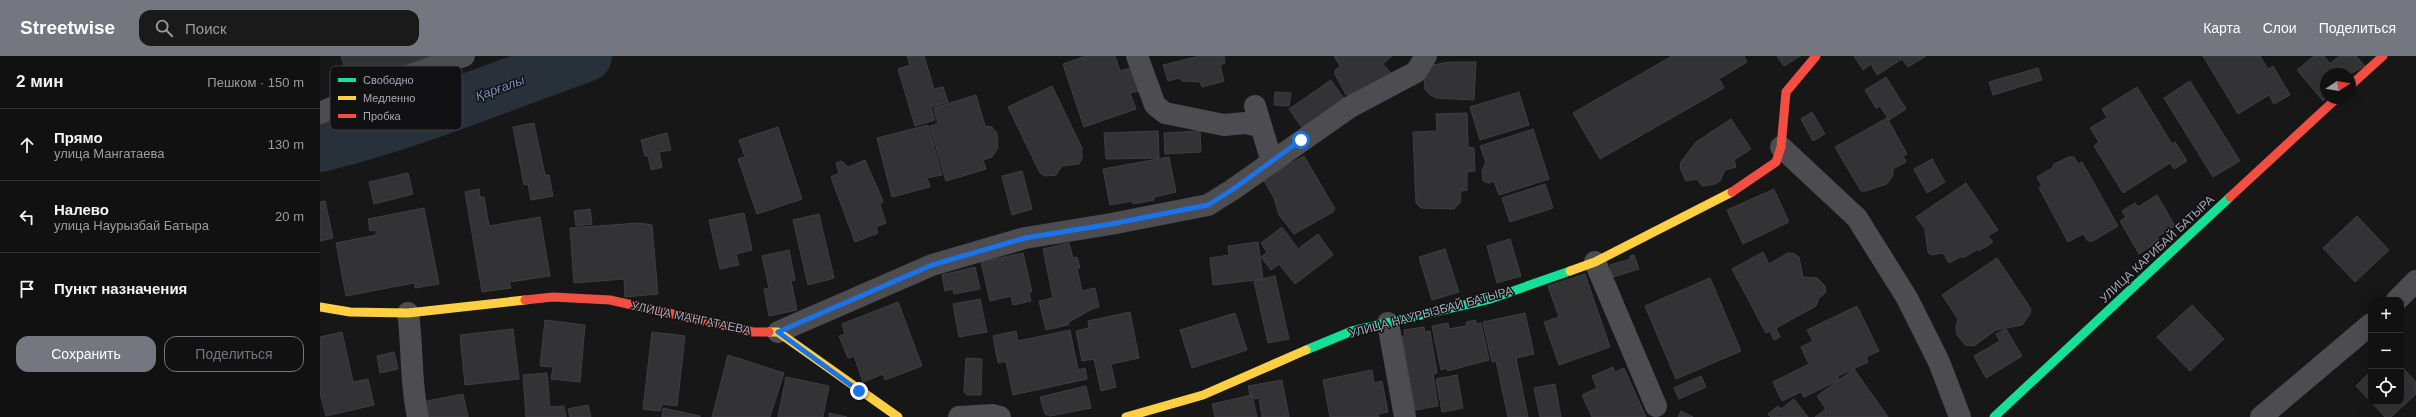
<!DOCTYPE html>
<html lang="ru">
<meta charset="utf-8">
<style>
:root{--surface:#111;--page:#1a1a1a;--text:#f1f3f6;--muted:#9c9d9f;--line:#303131;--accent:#747680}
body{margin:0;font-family:Helvetica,sans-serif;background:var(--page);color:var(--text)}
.controls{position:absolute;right:12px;bottom:12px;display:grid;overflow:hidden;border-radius:8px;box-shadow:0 4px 16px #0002}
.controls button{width:36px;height:36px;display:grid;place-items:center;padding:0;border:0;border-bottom:1px solid var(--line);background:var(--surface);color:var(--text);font:20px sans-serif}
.compass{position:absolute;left:2000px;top:12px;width:36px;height:36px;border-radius:50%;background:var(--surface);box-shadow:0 4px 16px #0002;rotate:78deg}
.stop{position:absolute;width:12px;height:12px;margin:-9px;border:3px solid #1a73e8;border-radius:50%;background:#fff}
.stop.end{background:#1a73e8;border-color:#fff;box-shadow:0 1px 4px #0008}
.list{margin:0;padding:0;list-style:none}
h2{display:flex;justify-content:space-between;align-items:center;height:52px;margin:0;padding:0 16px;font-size:17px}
h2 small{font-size:13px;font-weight:400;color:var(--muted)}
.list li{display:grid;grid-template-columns:26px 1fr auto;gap:12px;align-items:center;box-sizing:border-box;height:72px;padding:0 16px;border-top:1px solid var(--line)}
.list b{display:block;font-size:15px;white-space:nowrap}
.list p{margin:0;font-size:13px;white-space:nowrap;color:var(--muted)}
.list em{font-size:13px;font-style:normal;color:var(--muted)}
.actions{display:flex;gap:8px;padding:12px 16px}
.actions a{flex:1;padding:9px 0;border:1px solid var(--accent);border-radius:12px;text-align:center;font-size:14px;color:var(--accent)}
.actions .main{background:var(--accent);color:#fff}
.icon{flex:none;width:22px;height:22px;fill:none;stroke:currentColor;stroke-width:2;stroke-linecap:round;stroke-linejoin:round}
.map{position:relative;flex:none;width:2096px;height:361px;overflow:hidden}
header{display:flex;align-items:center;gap:24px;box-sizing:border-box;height:56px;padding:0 20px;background:var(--accent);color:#fff}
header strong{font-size:19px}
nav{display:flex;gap:22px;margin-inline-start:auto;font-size:14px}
.search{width:280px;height:36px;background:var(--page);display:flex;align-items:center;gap:10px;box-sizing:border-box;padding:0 14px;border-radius:12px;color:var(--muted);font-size:15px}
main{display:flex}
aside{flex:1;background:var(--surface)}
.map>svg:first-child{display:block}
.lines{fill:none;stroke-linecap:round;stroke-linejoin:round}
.river{stroke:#28303a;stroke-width:52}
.building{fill:#333335;stroke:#3f3f43}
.street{stroke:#4c4c51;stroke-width:22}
.fast{stroke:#16e098;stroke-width:9}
.slow{stroke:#ffcf43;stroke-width:9}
.jam{stroke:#f24e42;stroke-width:9}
.route{stroke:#1a73e8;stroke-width:5}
.labels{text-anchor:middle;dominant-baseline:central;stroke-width:3;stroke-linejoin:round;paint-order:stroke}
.street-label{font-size:12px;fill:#a6a9b9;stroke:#111113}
.water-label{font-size:13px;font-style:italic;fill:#7a90b8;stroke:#111113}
.key{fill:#111113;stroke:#3e3f45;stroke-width:1}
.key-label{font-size:11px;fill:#a6a9b9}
</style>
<header>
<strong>Streetwise</strong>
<div class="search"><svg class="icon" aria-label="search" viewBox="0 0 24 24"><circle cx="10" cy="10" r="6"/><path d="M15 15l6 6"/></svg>Поиск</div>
<nav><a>Карта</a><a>Слои</a><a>Поделиться</a></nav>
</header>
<main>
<aside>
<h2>2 мин<small>Пешком · 150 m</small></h2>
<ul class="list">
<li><svg class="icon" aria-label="ahead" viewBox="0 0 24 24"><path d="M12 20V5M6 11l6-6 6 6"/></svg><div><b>Прямо</b><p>улица Мангатаева</p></div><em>130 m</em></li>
<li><svg class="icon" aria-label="left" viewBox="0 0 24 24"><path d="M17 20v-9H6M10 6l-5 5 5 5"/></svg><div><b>Налево</b><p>улица Наурызбай Батыра</p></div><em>20 m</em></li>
<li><svg class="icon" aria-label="arrive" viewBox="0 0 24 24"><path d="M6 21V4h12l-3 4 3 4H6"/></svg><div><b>Пункт назначения</b></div></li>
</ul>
<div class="actions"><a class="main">Сохранить</a><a>Поделиться</a></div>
</aside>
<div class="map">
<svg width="2096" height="361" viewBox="0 0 2096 361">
<rect width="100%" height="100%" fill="#171717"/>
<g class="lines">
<path class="river" d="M0,90C91,68 178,31 266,0"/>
</g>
<path class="building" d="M21,0H110L30,28Z
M587,0H604L614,33L623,31L628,46L611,51L615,64L595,70L578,13L590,9Z
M766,0H795L800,15L811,12L819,35L810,37L816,53L764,71L743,8Z
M880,0H904L905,7L900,9L904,25L882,31L880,26L862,25L859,22L848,25L843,9Z
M1014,0H1072L1063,8L1071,17L1037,37L1026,39L1015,18V14L1020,10Z
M1352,0H1424L1427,6L1399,23L1404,32L1280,103L1253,57Z
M1457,0H1480L1464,10Z
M1534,0H1606L1588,11L1582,3L1557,19L1551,8L1543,14Z
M1883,0H1940L1948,13L1953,10L1970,39L1954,48L1949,39L1918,58Z
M1994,0H2004L2010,8L2019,0H2036L2045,10L2030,18H2006V42L2003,45L1977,14Z
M1130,6H1156L1154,44L1116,42L1109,38L1105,33L1104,21L1112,9Z
M1718,12L1722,24L1673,39L1669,26Z
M1566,21L1586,53L1569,64L1560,50L1556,52L1545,34Z
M1011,24L1025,44L983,73L969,53Z
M1870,25L1920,105L1893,121L1844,42Z
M732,30L762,92V102L759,108L742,110L736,119L725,120L720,117L688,51Z
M1817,31L1852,88L1855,86L1867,105L1854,113L1850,107L1803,137L1774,90L1779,86L1770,72L1787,62L1782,53Z
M955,36L971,37L969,50L954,49Z
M1199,36L1209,69L1160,84L1150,51Z
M656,39L665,70L672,71L677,77L678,92L672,101L663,104L666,113L626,125L610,70L618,68L614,52Z
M1492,56L1505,78L1493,85L1481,63Z
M1147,57L1148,91L1154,92L1155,115L1147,116V134L1141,135L1140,147L1134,153L1101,152L1096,147L1093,76L1117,75L1116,58Z
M1567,62L1587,98L1583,100L1586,106L1573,113V119L1567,128L1546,135H1541L1515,91Z
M1411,63L1431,93L1414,104L1416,111L1405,114L1400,125L1395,128L1382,130L1377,123L1366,125L1360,112L1361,106L1376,86Z
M214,67L225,119H229L233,140L211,144L208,128L204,129L193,71Z
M608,69L622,119L607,122L610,131L572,141L557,82Z
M458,71L482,143L437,158L418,103L425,101L419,84Z
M1213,73L1229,123L1179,139L1174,125L1169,127L1163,125L1162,114L1166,106L1160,90Z
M838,75L839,102L786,103L784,77Z
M880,75L881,96L845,98L844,77Z
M347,77L351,94L339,96L342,111L331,114L328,100H325L321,84Z
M984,100L1015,153L1013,156L974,178L959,159L954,142L943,123Z
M849,101L856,136L834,141V144L813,148V145L790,149L783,113Z
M1749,101H1754L1758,108L1762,106L1798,170L1773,185H1768L1763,178L1748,186L1719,132L1722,130L1717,121L1732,112L1734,108Z
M1612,103L1625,126L1607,137L1594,113Z
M545,104L563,145L560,149L566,167L556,171L558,177L535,186L511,121L519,117L516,107L522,105L528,111Z
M702,115L712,153L692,159L682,120Z
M88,117L93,138L54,148L49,126Z
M1646,127L1678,174L1668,180L1673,186L1659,195L1658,193L1645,201H1640L1629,207L1623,197L1611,199L1608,196L1605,173L1596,161Z
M1225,128L1233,152L1190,166L1182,142Z
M159,133L160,141H164L169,170L220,161L230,220L189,226L191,232L162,236L145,136Z
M1454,133L1469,166L1423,188L1407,154Z
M1837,139L1855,170L1837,181L1839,185L1819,198L1800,165L1806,161L1802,155L1815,147L1818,151Z
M5,145L13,182L0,185V146Z
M104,152L119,228L95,232L94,227L26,240L16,187L56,179V174L50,175L48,163Z
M270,153L272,168L256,170L254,155Z
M424,157L432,194L416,198L419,209L400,213L389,164Z
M499,158L514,222L488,229L473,164Z
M2037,160L2069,194L2035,226L2003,192Z
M319,167L332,169L338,238L305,241L304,223L254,227L250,172Z
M962,171L978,193L998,178L1013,199L975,228L959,208L951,214L941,201L947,196L941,187Z
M1190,183L1201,220L1177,227L1167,190Z
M938,186L943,223L893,229L890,202L909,199L908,190Z
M749,187L753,202L757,201L760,212H757L762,235L775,232L779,251L772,253L749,266L748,269L726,274L719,245L733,242L723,193Z
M1125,193L1139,236L1112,244L1099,201Z
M469,194L475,224L471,225L477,254L449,260L444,233L449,232L442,200Z
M1443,196L1449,208L1468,197L1475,198L1479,201L1483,221L1497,222L1505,230L1506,236L1499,242L1496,250L1456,272L1460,281L1454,284L1450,275L1446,277L1412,213Z
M703,197L712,236H709L711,245L693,249L691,240L670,245L661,206Z
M1314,199L1319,213L1293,221L1290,209L1310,203V200Z
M1677,202L1711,253L1710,258L1702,269L1676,274L1654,290L1645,289L1637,279L1636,271L1638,263L1622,239Z
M655,211L660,233L634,238L633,233L625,235L622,219Z
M1265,218L1290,291L1239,309L1224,266L1239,261L1228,230Z
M955,220L969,283L948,287L934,225Z
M1390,222L1421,295L1356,323L1325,250Z
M660,243L667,276L639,281L633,248Z
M578,246L602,310L565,324L563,318L543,326L534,300L528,302L519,280L525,278L522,268Z
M1872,249L1904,283L1870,315L1837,281Z
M1537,250L1559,295L1546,301L1548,306L1518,320L1519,324L1484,341L1481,336L1462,345L1453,326L1489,308L1481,291L1493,285L1487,274Z
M810,256L819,302L791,308L796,331L781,335L774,303L762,305L756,275L769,272L768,265Z
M915,257L927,294L872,312L860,274Z
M1205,257L1214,298L1196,302L1208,361H1188L1176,305L1172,306L1163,266Z
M225,264L265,269L260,326L231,323L233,311L220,310Z
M1156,264V268L1161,267L1169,304L1127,315V312L1121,314L1112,270L1128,267L1129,273L1146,270V266Z
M1104,271L1105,276L1110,275L1117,317L1113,318L1118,350L1095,354L1082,280H1085L1084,274Z
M193,273L199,323L145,329L140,279Z
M1686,273L1702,300L1666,322L1654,300L1680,285L1676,278Z
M750,274L758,314L765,312L767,323L693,339L686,305L678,307L673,280L696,275L698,285Z
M22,276L33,326L48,323L54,349L6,360L0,337V281Z
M332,276L365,280L357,350L342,348L340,355L323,353Z
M74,296L78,313L60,317L57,300Z
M408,299L464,317L450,361H392Z
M646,302L662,303L661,339H647L644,336Z
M2081,310L2096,326V338L2071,361H2065L2051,346H2081Z
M1293,311L1295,316L1304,312L1326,361H1272L1262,339L1277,332L1272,320Z
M1534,313L1568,361H1495L1506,353L1497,340Z
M1052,314L1054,327L1062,325L1068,356L1058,358L1059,361H1010L1003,324Z
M2051,315V346L2036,330Z
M227,317L230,351L244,350L246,361H206L203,319Z
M1137,319L1143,352L1122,356L1116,323Z
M1381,320L1386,331L1359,343L1354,332Z
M466,321L509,330L503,361H458Z
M962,324L969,361H942L939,342L933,343L932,339H930L928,330Z
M1235,328L1241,361H1220L1214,332Z
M766,330L771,352L730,360L725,358L720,341Z
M143,338L148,361H110L107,345Z
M932,339L937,361H895L892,348Z
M1474,343L1488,361H1451L1448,358L1458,350L1461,353Z
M268,349L271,361H250L248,353Z
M343,352L380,360V361H342Z
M1361,355L1373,361H1358Z
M509,357L527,361H509Z"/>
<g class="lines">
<path class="street" d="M817,0L835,49L845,57L904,69L925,67L939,70
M935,50L952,106
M0,57L71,26L144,0
M1461,91L1537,162L1587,242L1619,306L1640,361
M1275,206L1336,350
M2077,244L2096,225
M88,257C93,291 90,327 98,361
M1068,267L1085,361
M458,276L612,209L705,182L791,168L888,149L912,134L1030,51L1096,16L1106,0
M639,361L673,359L680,361
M1941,361L2051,268"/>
<path class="fast" d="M986,294L1032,275L1170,243L1250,215
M1674,361L1910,141"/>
<path class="slow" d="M1250,215L1275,206L1412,136
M0,251L30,256L88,257L205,244
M449,276H458L578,361
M806,361L883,339L986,294"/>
<path class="jam" d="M2030,30L2063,0
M1412,136L1456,106L1461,91L1466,36L1496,0
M1910,141L2017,42
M205,244L233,241L290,244L433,276H449"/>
</g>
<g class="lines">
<path class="route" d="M539,335L458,276L612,209L705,182L791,168L888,149L912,134L981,84"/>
</g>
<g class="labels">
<g class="street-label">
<text transform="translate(1837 193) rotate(-43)">УЛИЦА КАРИБАЙ БАТЫРА</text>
<text transform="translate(1111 256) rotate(-15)">УЛИЦА НАУРЫЗБАЙ БАТЫРА</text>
<text transform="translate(371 262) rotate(12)">УЛИЦА МАНГАТАЕВА</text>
</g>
<g class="water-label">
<text transform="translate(180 32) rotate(-20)">Қарғалы</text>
</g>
</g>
<rect x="10" y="10" width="132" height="64" rx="6" class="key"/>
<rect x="18" y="22" width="18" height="4" fill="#16e098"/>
<rect x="18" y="40" width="18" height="4" fill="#ffcf43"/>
<rect x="18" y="58" width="18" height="4" fill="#f24e42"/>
<g class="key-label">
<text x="43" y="28">Свободно</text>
<text x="43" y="46">Медленно</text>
<text x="43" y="64">Пробка</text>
</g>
</svg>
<div class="controls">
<button>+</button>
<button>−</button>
<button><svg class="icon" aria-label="locate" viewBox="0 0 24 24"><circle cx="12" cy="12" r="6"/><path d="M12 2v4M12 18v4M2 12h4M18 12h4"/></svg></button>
</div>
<svg class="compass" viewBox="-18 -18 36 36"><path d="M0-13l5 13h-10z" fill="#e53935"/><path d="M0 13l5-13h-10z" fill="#9c9d9f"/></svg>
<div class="stop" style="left:981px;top:84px"></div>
<div class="stop end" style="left:539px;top:335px"></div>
</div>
</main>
